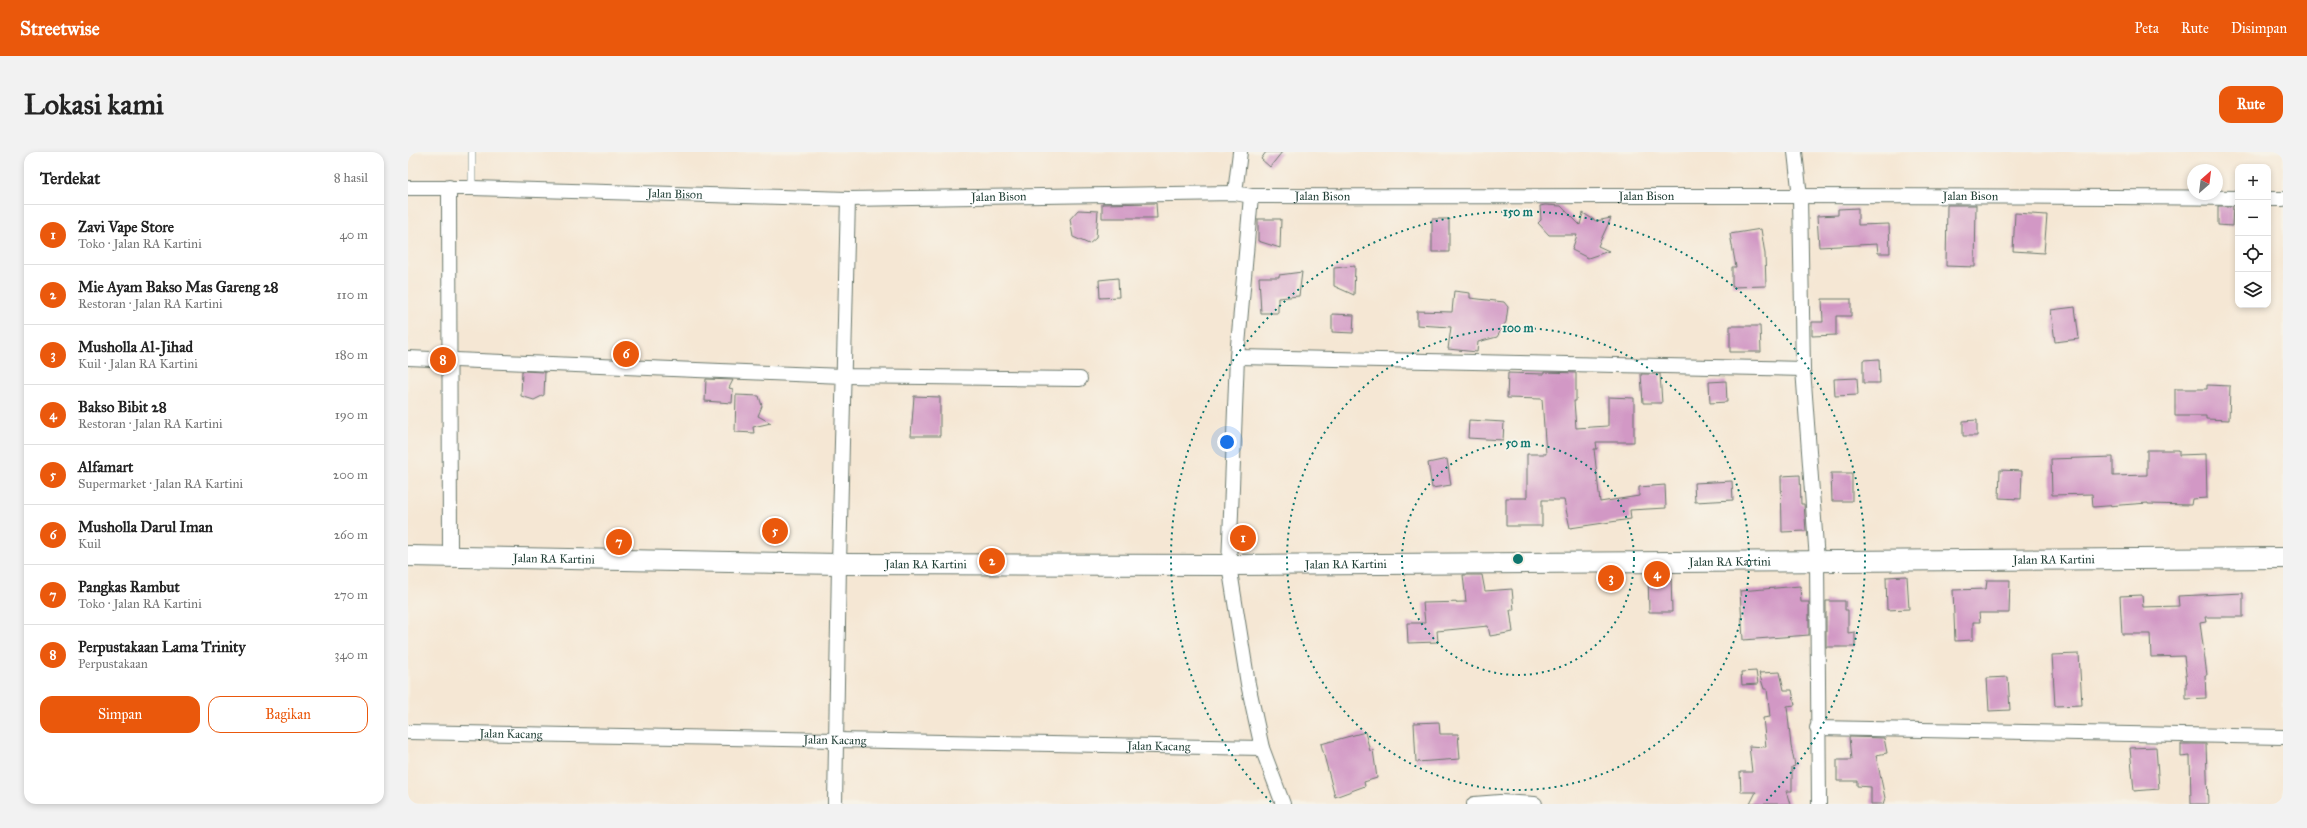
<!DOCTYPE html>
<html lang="id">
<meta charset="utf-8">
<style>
:root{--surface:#fff;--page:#f2f2f2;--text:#222;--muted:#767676;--line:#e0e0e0;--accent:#ea580c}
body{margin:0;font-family:"IM FELL Great Primer",serif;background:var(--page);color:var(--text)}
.controls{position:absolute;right:12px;top:12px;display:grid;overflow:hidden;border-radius:8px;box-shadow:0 2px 6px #0003}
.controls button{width:36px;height:36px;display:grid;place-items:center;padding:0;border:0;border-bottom:1px solid var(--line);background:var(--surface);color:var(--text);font:20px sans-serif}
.compass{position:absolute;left:1779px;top:12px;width:36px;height:36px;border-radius:50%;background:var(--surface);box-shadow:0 2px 6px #0003;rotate:28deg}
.you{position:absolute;left:819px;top:290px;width:14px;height:14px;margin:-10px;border:3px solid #fff;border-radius:50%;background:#1a73e8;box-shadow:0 0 0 6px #1a73e833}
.badge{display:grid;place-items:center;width:26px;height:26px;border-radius:50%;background:var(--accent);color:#fff;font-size:13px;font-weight:700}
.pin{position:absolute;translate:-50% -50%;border:2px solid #fff;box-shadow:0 1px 4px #0006}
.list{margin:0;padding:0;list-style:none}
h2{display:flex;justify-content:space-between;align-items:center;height:52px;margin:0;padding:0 16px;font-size:17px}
h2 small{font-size:13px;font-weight:400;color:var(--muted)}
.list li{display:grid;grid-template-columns:26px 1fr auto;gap:12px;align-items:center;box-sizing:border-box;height:60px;padding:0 16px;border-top:1px solid var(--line)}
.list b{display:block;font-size:15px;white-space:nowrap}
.list p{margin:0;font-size:13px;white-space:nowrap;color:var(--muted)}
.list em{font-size:13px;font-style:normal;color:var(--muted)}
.actions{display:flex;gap:8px;padding:12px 16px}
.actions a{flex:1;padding:9px 0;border:1px solid var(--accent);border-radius:12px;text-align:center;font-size:14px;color:var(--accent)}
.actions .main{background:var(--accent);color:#fff}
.icon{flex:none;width:22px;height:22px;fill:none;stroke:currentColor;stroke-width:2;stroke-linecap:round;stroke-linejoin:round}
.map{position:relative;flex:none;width:1875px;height:652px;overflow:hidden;border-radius:12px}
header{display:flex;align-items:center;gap:24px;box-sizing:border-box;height:56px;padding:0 20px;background:var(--accent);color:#fff}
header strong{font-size:19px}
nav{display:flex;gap:22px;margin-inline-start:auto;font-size:14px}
.intro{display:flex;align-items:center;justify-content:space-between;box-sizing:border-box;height:96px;padding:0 24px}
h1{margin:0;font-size:28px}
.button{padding:10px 18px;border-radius:12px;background:var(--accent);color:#fff;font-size:14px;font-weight:700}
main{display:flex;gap:24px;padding:0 24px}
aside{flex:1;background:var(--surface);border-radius:12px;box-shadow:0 2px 6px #0003}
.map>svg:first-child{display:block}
.building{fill:#d298c5}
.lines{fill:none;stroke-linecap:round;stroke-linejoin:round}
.lane-casing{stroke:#6a786c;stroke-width:8}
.street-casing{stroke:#6a786c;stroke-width:16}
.secondary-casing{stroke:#6a786c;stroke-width:22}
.lane{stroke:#fff;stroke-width:7}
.street{stroke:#fff;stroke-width:14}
.secondary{stroke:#fff;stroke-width:20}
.ring{fill:none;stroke:#0f766e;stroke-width:2;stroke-dasharray:2 4}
.labels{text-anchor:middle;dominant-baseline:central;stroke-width:4;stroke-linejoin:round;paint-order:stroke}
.street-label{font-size:12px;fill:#1f3d34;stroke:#f7f3e8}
.centre{fill:#0f766e;stroke:#f7f3e8;stroke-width:2}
.ring-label{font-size:12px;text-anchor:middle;font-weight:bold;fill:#0f766e;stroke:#f7f3e8;stroke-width:4;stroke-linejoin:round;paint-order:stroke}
</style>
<header>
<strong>Streetwise</strong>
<nav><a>Peta</a><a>Rute</a><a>Disimpan</a></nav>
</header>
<div class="intro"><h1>Lokasi kami</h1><a class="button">Rute</a></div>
<main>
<aside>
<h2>Terdekat<small>8 hasil</small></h2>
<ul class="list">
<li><span class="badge">1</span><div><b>Zavi Vape Store</b><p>Toko · Jalan RA Kartini</p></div><em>40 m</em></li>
<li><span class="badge">2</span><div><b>Mie Ayam Bakso Mas Gareng 28</b><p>Restoran · Jalan RA Kartini</p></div><em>110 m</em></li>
<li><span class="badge">3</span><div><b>Musholla Al-Jihad</b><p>Kuil · Jalan RA Kartini</p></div><em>180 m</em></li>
<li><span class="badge">4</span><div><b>Bakso Bibit 28</b><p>Restoran · Jalan RA Kartini</p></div><em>190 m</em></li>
<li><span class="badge">5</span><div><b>Alfamart</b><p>Supermarket · Jalan RA Kartini</p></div><em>200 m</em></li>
<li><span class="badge">6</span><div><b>Musholla Darul Iman</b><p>Kuil</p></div><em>260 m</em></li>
<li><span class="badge">7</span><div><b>Pangkas Rambut</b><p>Toko · Jalan RA Kartini</p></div><em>270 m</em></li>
<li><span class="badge">8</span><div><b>Perpustakaan Lama Trinity</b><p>Perpustakaan</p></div><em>340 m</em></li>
</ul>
<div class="actions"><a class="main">Simpan</a><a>Bagikan</a></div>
</aside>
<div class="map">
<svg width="1875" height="652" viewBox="0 0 1875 652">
<rect width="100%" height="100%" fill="#f7f3e8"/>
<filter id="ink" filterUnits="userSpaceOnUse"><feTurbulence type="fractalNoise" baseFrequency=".025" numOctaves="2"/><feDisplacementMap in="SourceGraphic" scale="8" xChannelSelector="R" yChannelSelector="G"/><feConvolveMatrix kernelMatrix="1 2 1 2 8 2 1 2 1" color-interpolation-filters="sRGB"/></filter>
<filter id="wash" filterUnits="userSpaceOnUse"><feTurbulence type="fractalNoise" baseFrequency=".012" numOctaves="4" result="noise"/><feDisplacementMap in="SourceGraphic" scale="16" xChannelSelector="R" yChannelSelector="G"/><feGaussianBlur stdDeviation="0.9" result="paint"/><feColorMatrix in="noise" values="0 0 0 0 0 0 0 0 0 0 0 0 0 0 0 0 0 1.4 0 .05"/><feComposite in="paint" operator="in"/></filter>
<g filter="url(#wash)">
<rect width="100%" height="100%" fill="#f5e7d4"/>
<g id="blocks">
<path class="building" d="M858,0H874L862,15L853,7Z
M748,51L749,66H694V52Z
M1137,53L1153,54L1172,73L1175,61L1188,69L1203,66L1190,94L1201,99L1180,106L1164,98L1169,83H1141L1130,71L1133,68L1132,54Z
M1539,53H1568L1567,115L1538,114Z
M1810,54H1825L1824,74L1810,73Z
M1450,56V73L1481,72L1482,101H1470L1469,92L1411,95L1409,64L1430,63V57Z
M670,58L690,59L688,86L681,92L665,85L662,67Z
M1607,61L1639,63L1636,101L1605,99Z
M850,67H873L872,96L850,89Z
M1024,67H1041V100H1024Z
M1353,77L1357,102L1358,134L1324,135V115H1328L1322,82Z
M947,114L946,143L926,134V116Z
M894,120L891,144L870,146V161H853L851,125H871V123Z
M710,126L711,145L692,146L691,128Z
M1046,139L1062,141V146L1096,150L1100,155L1098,170L1089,185L1070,190L1069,200L1040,197L1043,175L1009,173V159L1044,160Z
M1414,147H1443V164H1428V183L1404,184V170H1415Z
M1667,155L1671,187L1647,190L1643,158Z
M924,162L946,163L945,181L924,180Z
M1322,174H1352L1353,200H1322Z
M1471,207L1472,231H1455V208Z
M114,219L137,220L136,243L126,248L113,244Z
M1136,220L1168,221V249H1166L1168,276L1200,274V245L1226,246V290H1188L1189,297H1186L1192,350L1231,344V335L1257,333L1258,356L1222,358L1223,367L1162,376L1156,348H1134V374H1098V346H1119V302H1138L1134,247L1099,246L1100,221L1136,222Z
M1233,222H1252L1254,251H1235Z
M1449,226L1450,243L1427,244L1426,227Z
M298,227L325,228L321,236L325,237L324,251L297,249Z
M1318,229L1319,250L1302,251L1301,230Z
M1799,233L1822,234L1821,268L1798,267V264H1767V237H1799Z
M328,243L351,244L354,254L350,264L363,271L345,275L346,281L327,280Z
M506,244L532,245V284H503Z
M1061,268L1096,270L1095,288L1060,286Z
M1569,268V284H1555V269Z
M1739,298H1771V303L1798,302L1799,346L1784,347L1783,353L1740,352V351L1685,355L1684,342L1644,343L1643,307L1705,305V324L1739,323Z
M1039,307L1043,333L1024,336L1020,311Z
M1592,318L1614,319L1613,347L1591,346Z
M1423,321H1444V349H1424Z
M1392,323L1393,352H1396L1398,379L1374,380L1373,324Z
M1324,329L1325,348L1287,350L1286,331Z
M1240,422H1263L1264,460H1241Z
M1055,423H1074L1077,439L1104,437L1106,458H1102L1105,480L1082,484L1080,474L1029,479L1030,490L1000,491L999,471H1017L1015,451L1058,450Z
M1499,424L1501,457L1479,458L1478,425Z
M1579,428H1602L1601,461H1571L1572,470H1565V488L1547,489L1545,438L1578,437Z
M1392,434L1393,450H1401V483L1335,488L1332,439Z
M1835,441V465H1797L1798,470L1792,471L1799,523H1797L1798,546L1778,547V531H1779L1776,504L1743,505L1742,482H1714L1712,444L1734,443L1735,455L1771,454L1770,444Z
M1418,449H1437V458H1440V481L1447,480V495H1418Z
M1671,502L1674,553L1647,554L1644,503Z
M1348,519L1350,532L1334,533L1333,520Z
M1372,520L1376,538H1384L1387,553L1379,554L1383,594L1387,614L1384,615V639H1378L1382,652H1342L1348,640H1333L1332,620H1344L1341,594L1358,595L1355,566L1362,565L1359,537H1356L1351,521Z
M1600,525L1602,558L1581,559L1579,526Z
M1031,570L1032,582H1050L1052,607L1008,610L1006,571Z
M957,580L962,599L965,598L969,626L956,630L957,634L927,645L913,592Z
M1441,585L1476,586L1479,601L1468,603L1477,646L1475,652H1463V635L1449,634V629H1429V608H1443Z
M1773,592H1798L1800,652H1783L1782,604L1773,605Z
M1748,595L1751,637L1726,639L1722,596Z"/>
</g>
</g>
<g filter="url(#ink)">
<use href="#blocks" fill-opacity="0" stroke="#6a786c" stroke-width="1"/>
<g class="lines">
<g class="lane-casing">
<path id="lane" d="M64,36V0"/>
</g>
<g class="street-casing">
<g id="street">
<path d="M1387,0L1392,45L1395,217L1409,408L1411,652"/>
<path d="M41,35L42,404"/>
<path id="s1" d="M0,36H64L440,47L827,41L843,44C1172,45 1501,42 1830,46"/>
<path d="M827,41L832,0"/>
<path d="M843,44L829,205L821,413L840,532L854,596L875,652"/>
<path d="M1860,47H1875"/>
<path d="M829,205L1395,217"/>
<path d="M0,206L435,224L672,227"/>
<path d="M1409,576L1875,585"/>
<path id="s2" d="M0,580L854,596"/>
<path d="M427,652L431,412L440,47"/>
<path d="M1066,652L1092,650L1127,652"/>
</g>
</g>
<g class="secondary-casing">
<g id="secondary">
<path id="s3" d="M0,404L431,412L821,413L1875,406"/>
</g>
</g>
<use href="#lane" class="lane"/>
<use href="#street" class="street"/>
<use href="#secondary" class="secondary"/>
</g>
</g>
<g class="ring">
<circle cx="1110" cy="407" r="116"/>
<circle cx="1110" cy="407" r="231"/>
<path d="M863 650A347 347 0 1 1 1357 650"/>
</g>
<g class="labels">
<g class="street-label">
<text stroke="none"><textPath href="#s1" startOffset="267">Jalan Bison</textPath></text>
<text stroke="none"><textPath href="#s1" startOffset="1563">Jalan Bison</textPath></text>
<text stroke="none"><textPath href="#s1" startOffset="915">Jalan Bison</textPath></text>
<text stroke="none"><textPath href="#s1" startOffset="1239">Jalan Bison</textPath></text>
<text stroke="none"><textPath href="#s1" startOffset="591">Jalan Bison</textPath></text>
<text stroke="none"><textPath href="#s3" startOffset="146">Jalan RA Kartini</textPath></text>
<text stroke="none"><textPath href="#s3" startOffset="1646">Jalan RA Kartini</textPath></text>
<text stroke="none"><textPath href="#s3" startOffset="1322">Jalan RA Kartini</textPath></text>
<text stroke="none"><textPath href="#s3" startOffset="518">Jalan RA Kartini</textPath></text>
<text stroke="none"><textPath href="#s3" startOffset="938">Jalan RA Kartini</textPath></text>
<text stroke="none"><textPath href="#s2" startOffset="103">Jalan Kacang</textPath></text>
<text stroke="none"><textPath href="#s2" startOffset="427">Jalan Kacang</textPath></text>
<text stroke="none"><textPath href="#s2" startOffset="751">Jalan Kacang</textPath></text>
</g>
</g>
<circle cx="1110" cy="407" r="6" class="centre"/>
<g class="ring-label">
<text x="1110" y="64">150 m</text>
<text x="1110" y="180">100 m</text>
<text x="1110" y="295">50 m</text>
</g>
</svg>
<div class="controls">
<button>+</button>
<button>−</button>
<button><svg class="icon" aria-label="locate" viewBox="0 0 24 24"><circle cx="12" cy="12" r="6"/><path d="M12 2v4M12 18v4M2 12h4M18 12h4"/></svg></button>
<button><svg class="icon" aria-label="layers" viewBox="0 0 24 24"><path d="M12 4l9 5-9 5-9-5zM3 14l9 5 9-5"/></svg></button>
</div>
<svg class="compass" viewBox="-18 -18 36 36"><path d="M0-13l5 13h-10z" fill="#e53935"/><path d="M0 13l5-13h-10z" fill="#767676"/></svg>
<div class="you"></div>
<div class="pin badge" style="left:835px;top:386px">1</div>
<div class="pin badge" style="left:584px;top:409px">2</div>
<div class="pin badge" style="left:1203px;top:426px">3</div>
<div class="pin badge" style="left:1249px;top:422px">4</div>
<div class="pin badge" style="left:367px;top:379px">5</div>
<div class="pin badge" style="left:218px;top:202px">6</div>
<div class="pin badge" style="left:211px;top:390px">7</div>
<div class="pin badge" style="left:35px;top:208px">8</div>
</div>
</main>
